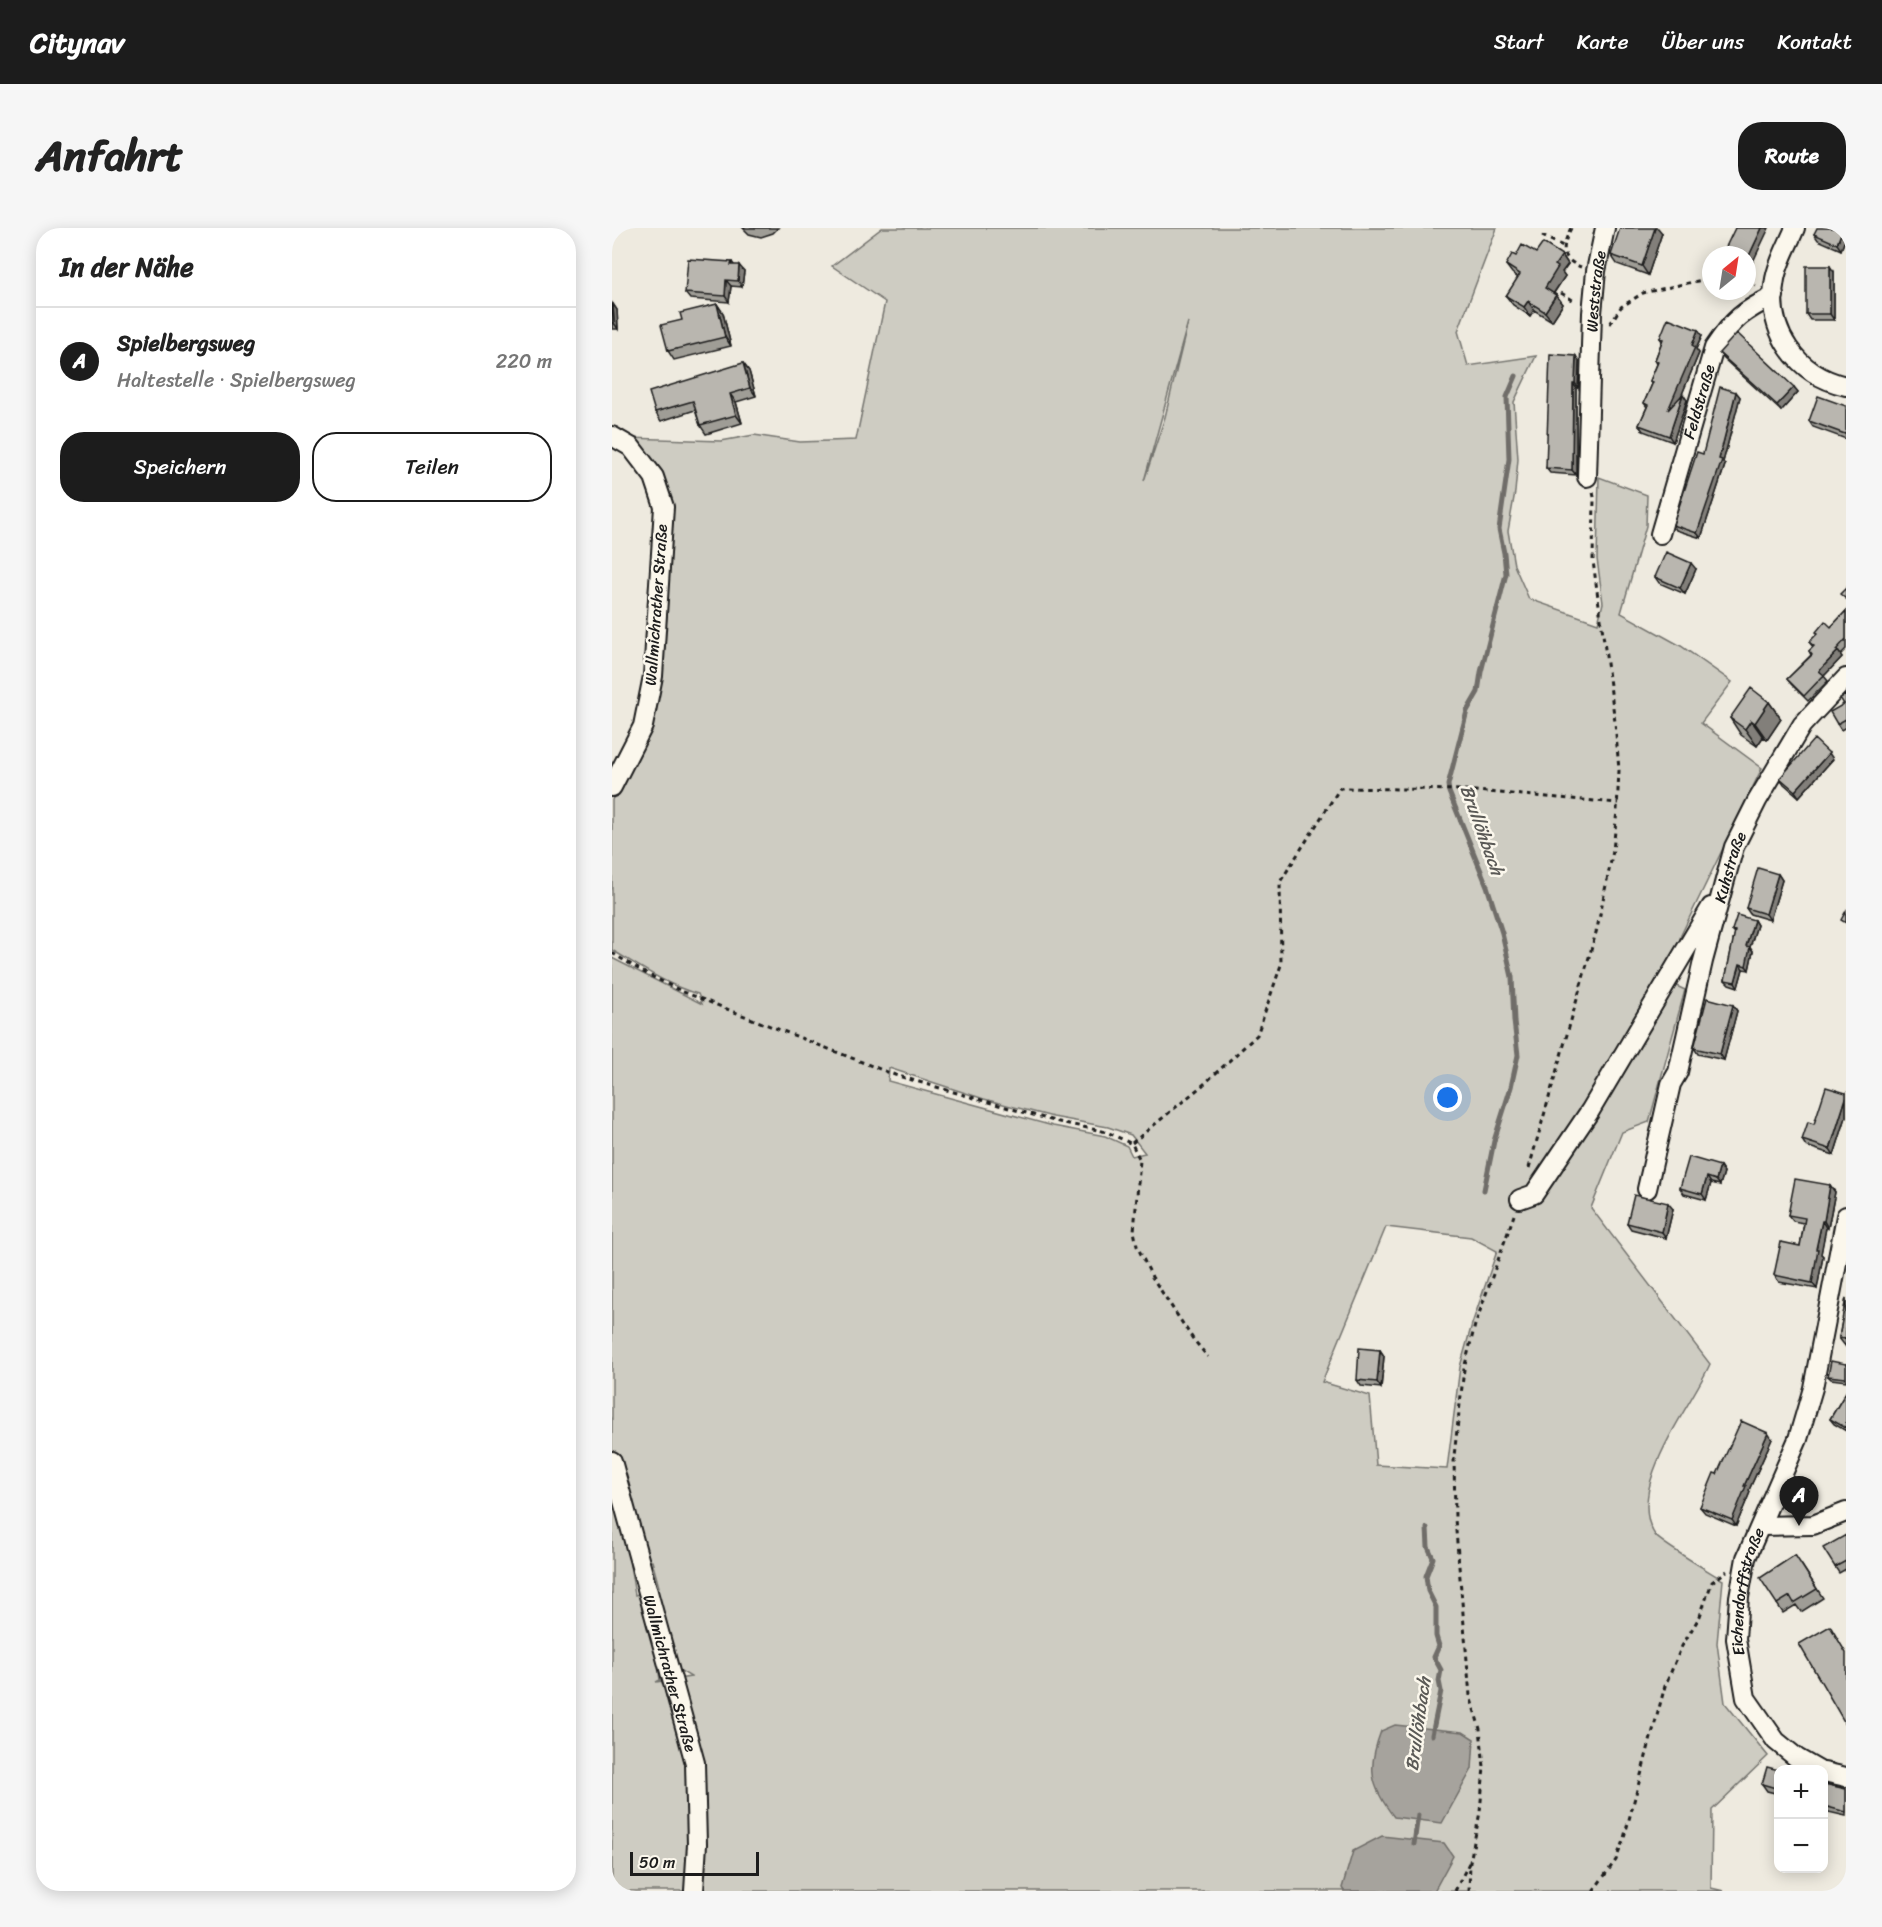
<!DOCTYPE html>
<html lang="de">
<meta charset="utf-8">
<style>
:root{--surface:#fff;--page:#f6f6f6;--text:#222;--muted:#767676;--line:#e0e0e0;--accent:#1c1c1c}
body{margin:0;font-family:Sriracha,sans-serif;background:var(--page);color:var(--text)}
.controls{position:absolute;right:18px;bottom:18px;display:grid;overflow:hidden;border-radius:12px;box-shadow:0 3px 15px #0003}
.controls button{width:54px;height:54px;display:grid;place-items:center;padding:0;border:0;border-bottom:2px solid var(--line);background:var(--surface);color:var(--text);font:30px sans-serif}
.compass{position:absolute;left:1090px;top:18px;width:54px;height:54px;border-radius:50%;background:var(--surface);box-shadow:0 3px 15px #0003;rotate:30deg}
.scale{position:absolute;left:18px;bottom:15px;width:129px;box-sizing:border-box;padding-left:6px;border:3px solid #1c1c1c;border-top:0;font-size:16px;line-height:21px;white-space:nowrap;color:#1c1c1c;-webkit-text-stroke:4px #fbf7ec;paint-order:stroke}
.you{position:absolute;left:836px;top:870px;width:21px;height:21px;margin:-15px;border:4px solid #fff;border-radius:50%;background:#1a73e8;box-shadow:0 0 0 9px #1a73e833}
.badge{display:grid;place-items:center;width:39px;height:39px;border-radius:50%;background:var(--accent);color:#fff;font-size:20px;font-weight:700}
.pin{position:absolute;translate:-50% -50px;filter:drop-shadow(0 2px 3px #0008)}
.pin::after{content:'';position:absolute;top:32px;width:21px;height:18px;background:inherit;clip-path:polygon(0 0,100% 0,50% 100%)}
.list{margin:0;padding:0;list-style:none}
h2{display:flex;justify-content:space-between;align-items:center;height:78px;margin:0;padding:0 24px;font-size:26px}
h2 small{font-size:20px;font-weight:400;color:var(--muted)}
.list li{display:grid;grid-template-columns:39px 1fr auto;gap:18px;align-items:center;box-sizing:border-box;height:108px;padding:0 24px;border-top:2px solid var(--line)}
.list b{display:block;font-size:22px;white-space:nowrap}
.list p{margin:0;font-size:20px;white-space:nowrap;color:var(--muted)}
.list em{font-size:20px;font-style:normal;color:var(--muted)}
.actions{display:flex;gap:12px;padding:18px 24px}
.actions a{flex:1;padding:14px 0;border:2px solid var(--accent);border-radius:24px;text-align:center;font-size:21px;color:var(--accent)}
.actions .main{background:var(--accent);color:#fff}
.map{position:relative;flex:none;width:1234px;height:1663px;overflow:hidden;border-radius:24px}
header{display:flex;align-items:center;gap:36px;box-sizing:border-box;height:84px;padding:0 30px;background:var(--accent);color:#fff}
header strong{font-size:28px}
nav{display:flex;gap:33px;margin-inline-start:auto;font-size:21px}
.intro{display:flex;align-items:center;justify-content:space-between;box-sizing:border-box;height:144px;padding:0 36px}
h1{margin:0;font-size:42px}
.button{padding:15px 27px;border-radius:24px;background:var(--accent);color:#fff;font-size:21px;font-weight:700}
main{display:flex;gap:36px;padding:0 36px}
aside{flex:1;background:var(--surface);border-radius:24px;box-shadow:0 3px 15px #0003}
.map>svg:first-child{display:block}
.green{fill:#ceccc2;stroke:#75746f;stroke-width:1.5;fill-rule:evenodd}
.water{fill:#a6a39d;stroke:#6f6d69;stroke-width:1.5}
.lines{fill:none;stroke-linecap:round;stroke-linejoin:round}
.stream{stroke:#6f6d69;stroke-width:5}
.minor-casing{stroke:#1c1c1c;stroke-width:22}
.path{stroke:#1c1c1c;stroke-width:3;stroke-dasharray:4.5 4.5;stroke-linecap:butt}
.minor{stroke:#fbf7ec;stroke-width:18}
.wall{fill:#9f9d96;stroke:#1c1c1c;stroke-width:1.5}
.shaded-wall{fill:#827f7a;stroke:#1c1c1c;stroke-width:1.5}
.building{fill:#b9b6af;stroke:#1c1c1c;stroke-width:1.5}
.labels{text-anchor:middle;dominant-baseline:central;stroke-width:5;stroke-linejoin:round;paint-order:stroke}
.street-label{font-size:16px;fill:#1c1c1c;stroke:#fbf7ec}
.water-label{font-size:18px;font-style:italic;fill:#5a5956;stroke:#fbf7ec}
</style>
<header>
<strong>Citynav</strong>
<nav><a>Start</a><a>Karte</a><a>Über uns</a><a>Kontakt</a></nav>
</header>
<div class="intro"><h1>Anfahrt</h1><a class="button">Route</a></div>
<main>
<aside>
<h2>In der Nähe<small></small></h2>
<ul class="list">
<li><span class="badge">A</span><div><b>Spielbergsweg</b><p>Haltestelle · Spielbergsweg</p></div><em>220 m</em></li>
</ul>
<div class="actions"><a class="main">Speichern</a><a>Teilen</a></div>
</aside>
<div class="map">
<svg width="1234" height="1663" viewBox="0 0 1234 1663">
<rect width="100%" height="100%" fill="#eeeadf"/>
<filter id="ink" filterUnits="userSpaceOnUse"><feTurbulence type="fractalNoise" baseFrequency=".0167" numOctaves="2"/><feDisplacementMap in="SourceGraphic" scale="12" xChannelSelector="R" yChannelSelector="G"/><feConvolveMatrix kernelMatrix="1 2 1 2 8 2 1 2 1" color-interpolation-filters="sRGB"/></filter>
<g filter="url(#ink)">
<path class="green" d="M270,0H885L846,103L856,138L924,128L902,174L906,231L903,264L896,303L902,337L917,371L986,395L991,375L985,331L987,249L1035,267L1034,298L1009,385L1069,418L1120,454L1089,495L1150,540L1069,707L1056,754L1073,762L1037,894L1010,904L979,980L1098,1136C1079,1179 1012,1260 1043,1307C1048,1315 1100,1345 1111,1352L1105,1415L1113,1475L1156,1528L1100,1582L1099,1660L1112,1663H0V730L90,776L86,766C56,758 27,738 0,722V572L25,523L50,450L55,386L58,304L49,248L35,224L18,210L109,213L142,207L188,214L244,212L273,74L220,38ZM576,94L553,189L532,253ZM277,840L372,871L441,889L496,899L519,907L533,925L520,928L515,918L493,908L441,898L276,853ZM774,999L859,1009L885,1023L860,1096L848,1139L835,1241L764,1237L758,1168L710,1154ZM40,1333L47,1359L23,1367L18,1337ZM45,1431L54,1434L79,1449L44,1454L48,1452Z"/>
<path class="water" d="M783,1497L851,1504L862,1511L860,1541L830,1595L782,1589C758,1558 755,1540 769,1503Z
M770,1608L832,1615L841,1628L822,1663H732L730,1660L741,1623Z"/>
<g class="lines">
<path class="stream" d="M872,962L882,913L899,859L906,827L902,793L900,749L890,705L875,658L837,564L836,557L855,483L866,464L869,444L894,346L892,325L887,301L897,231L895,169L904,148
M815,1300L816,1319L821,1330L814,1348L816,1363L824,1379V1408L827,1418L822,1429L829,1442L827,1453L829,1463L820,1507
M802,1616L806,1587"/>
<g class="minor-casing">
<g id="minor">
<path d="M1183,0C1176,17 1166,34 1163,51C1153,103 1185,147 1234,158"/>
<path d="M0,208L19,219L42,249L52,279L41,448L31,498L0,559"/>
<path id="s1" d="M975,249L980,85L984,43L993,0"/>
<path id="s2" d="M1048,306L1102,120C1121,91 1131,83 1162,68"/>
<path id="s3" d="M1035,961L1059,856L1066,844L1091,733L1122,619L1145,573L1190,497L1234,450"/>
<path d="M908,971L922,966L978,883L1099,679"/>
<path id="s4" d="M0,1233L83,1535L85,1616L82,1663"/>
<path d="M1149,1298L1201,1297L1234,1284"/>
<path id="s5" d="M1206,1542L1185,1530L1164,1513L1134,1470L1124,1411L1127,1369L1134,1330L1186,1211L1201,1160L1234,988"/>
<path d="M1212,1544L1234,1549"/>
</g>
</g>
<path class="path" d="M959,0C950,18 947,30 969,39
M930,8L951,18
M1135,54L1144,58
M949,65L964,74
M998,96L1009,79L1031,65L1099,50
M0,725L33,745L69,763L283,847L442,893L495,904L520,916L528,932L522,1003L525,1018L540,1049L581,1111L596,1129
M520,915L591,857L645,807L669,737L668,654L728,560L852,562L1006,575
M917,940L985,701L1001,623L1005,582L1007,542L1003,494L981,333L982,269L981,264
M843,1663L857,1635
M857,1663L858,1634L868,1584L872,1539L868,1501L858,1468L843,1291L842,1228L852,1141L863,1097L902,987
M981,1663L1004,1632L1012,1610L1053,1458L1070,1418L1088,1388L1100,1354L1115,1343"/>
<use href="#minor" class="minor"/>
</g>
<path class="wall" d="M131,0H166L161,5L149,9L137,6Z
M1234,0V9L1229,22L1206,12L1202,6Z
M1050,5L1036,47L1005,36L999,27Z
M924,25L950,27L956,36L950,44L953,48L942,65L944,67L951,76L940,93L922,82L918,88L901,77L894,68L906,50L900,45L894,37Z
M120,34L122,37L132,43L130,59L119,58L117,74L78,71L73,65Z
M1222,44V92H1198L1194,86Z
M0,76H1L5,82L6,101H0Z
M105,76L111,85L119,118L62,132L56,123L70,92Z
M1090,108L1084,121L1087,125L1069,168L1075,172L1061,214L1031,203L1027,197L1035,179L1032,175L1040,156L1038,153L1045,136L1043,132L1050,113L1048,110Z
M1107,125L1182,159L1186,164L1169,183L1112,131Z
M967,133L966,160H964V247L938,245L934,240Z
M131,135L137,143L144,168L124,174L130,195L94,206L88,197L83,182L49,193L43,184Z
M1124,164L1128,169L1111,234L1113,237L1089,310L1064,302L1061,297L1091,226Z
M1234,178V211L1201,199L1197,193Z
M1084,341L1073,366L1047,355L1043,349Z
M1234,383V421L1228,427L1230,429L1212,448L1216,453L1196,473L1179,456L1175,451L1199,427L1197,423L1201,419L1197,414L1219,399Z
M1234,467V499L1229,502L1225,496Z
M1157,474L1169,491L1155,512L1151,509L1145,518L1129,507L1118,490Z
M1221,531L1187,569L1172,556L1168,550Z
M1166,646L1170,652L1158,692L1138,686L1134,680Z
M1142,692L1145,697L1138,719L1141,723L1137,742L1131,741L1126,759L1117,756L1113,752L1123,705L1120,702Z
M1121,777L1125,783L1112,832L1086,826L1082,820Z
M1234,865V889L1222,927L1194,918L1190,912L1202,896Z
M1108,938L1112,944L1108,957L1099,955L1094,972L1072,966L1068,960Z
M1218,957L1223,964L1216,1000H1214L1211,1014L1209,1026L1211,1028L1205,1061L1167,1054L1162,1047L1188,1018L1192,995L1181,993L1176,987Z
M1061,981L1054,1010L1019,1001L1015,995Z
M1234,1070V1119L1227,1110Z
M768,1122L772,1128L769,1160L749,1158L745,1152Z
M1234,1136V1153L1219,1151L1216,1148Z
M1234,1164V1203L1222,1196L1218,1191Z
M1160,1211L1137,1262L1138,1264L1124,1298L1093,1285L1088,1279L1105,1246Z
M1234,1307V1341L1227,1345L1223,1339Z
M1189,1336L1211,1370L1189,1384L1184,1377L1171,1385L1165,1376Z
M1167,1542V1566L1155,1563L1150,1556Z
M1212,1554L1213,1556L1234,1561V1588L1212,1583Z"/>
<path class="shaded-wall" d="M1043,0H1046L1050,5L1036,47L1030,38Z
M1150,0H1157L1138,40L1135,37V32Z
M1231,0H1234V9L1229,22L1225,16Z
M950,27L956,36L950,44L953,48L939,69L933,60L943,37Z
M127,37L132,43L130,59L126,53Z
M1218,38L1222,44V92L1218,86Z
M114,52L119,58L117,74L113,68Z
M944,67L951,76L940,93L933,84Z
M916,73L922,82L918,88L912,79Z
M1,76L5,82L6,101L2,95Z
M105,76L111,85L119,118L113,109Z
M1086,102L1090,108L1084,121L1087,125L1061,188L1056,182Z
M964,128L967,133L966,160L963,155Z
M131,135L137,143L144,168L138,160Z
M961,155L964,160V247L960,242Z
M1182,159L1186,164L1169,183L1165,177Z
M1124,164L1128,169L1111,234L1113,237L1089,310L1085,305L1107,231Z
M118,166L124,174L130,195L124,187Z
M1071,166L1075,172L1061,214L1057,208Z
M1079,335L1084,341L1073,366L1068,360Z
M1226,423L1230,429L1212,448L1207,443Z
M1157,474L1169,491L1155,512L1143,495Z
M1139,492L1151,509L1145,518L1133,501Z
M1217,525L1221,531L1187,569L1183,563Z
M1166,646L1170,652L1158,692L1154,686Z
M1142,692L1145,697L1138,719L1141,723L1137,742L1134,738V718Z
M1128,736L1131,741L1126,759L1123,754Z
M1121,777L1125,783L1112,832L1108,826Z
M1234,870V889L1222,927L1218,921Z
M1108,938L1112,944L1108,957L1104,952Z
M1095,949L1099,955L1094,972L1090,966Z
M1218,957L1223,964L1216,1000L1212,993Z
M1056,975L1061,981L1054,1010L1050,1004Z
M1210,993L1214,1000L1209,1026L1211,1028L1205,1061L1200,1055L1204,1021Z
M768,1122L772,1128L769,1160L765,1154Z
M1156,1205L1160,1211L1137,1262L1138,1264L1124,1298L1120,1292L1132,1258Z"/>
<path class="building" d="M1008,0H1043L1030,38L999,27Z
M1123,0H1150L1135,32V27H1117L1111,25Z
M1205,0H1231L1225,16L1202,6Z
M931,15L950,27L943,37L946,39L933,60L944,67L933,84L916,73L912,79L894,68L908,46L894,37L900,26L904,28L910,17L924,25Z
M76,31L120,34L119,37H127L126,53L114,52L113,68L73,65Z
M1194,38H1218V86H1194Z
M0,76H1L2,95H0Z
M105,76L113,109L56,123L49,97L70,92L68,85Z
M1056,90L1086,102L1080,117L1083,119L1056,182L1071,166L1057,208L1027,197L1036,177L1032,175L1041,154L1038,153L1046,134L1043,132L1051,111L1048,110Z
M1125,105L1182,159L1165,177L1107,125Z
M938,126L964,128L963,155H961L960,242L934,240Z
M131,135L138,160L118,166L124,187L88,197L81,173L43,184L37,164Z
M1108,159L1124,164L1107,231L1110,232L1085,305L1061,297L1085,224L1091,226Z
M1206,168L1234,178V204L1233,206L1197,193Z
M1054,324L1079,335L1068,360L1043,349Z
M1234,360V371L1228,366Z
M1234,383V411L1224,422L1226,423L1207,443L1212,447L1192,468L1175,451L1200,427L1197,423L1202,418L1197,414L1206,405L1204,404L1213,393L1219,399Z
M1139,460L1157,474L1143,495L1139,492L1133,501L1118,490Z
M1234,467V491L1225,496L1218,484L1232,476L1228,470Z
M1202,511L1217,525L1183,563L1168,550Z
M1146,640L1166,646L1154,686L1134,680Z
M1234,683V695L1229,692Z
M1125,687L1142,692L1134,718L1138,719L1134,738L1128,736L1123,754L1113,752L1123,703L1120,702Z
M1095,770L1121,777L1108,826L1082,820Z
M1214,859L1234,865V870L1218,921L1190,912L1196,894L1202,896Z
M1077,929L1108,938L1104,952L1095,949L1090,966L1068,960Z
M1183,951L1218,957L1212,993H1210L1204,1021H1206L1200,1055L1162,1047L1169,1014L1188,1018L1193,990L1176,987Z
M1022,967L1056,975L1050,1004L1015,995Z
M1234,1070V1111L1227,1110Z
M747,1120L768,1122L765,1154L745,1152Z
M1219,1133L1234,1136V1150L1216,1148Z
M1234,1164V1200L1218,1191Z
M1129,1193L1156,1205L1132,1258H1134L1120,1292L1088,1279L1102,1245L1105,1246Z
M1234,1307V1333L1223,1339L1211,1320Z
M1183,1327L1205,1361L1182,1375L1178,1368L1165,1376L1148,1350Z
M1218,1398L1234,1425V1497L1187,1416Z
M1155,1539L1167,1542V1561L1150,1556Z
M1212,1556L1234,1561V1584L1212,1578Z"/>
</g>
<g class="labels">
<g class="street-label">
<text stroke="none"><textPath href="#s1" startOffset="186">Weststraße</textPath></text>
<text stroke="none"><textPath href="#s2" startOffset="138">Feldstraße</textPath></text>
<text transform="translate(44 377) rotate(-86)">Wallmichrather Straße</text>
<text stroke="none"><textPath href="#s3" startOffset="333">Kuhstraße</textPath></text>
<text stroke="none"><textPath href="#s5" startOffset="212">Eichendorffstraße</textPath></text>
<text stroke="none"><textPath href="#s4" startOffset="220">Wallmichrather Straße</textPath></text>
</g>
<g class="water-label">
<text transform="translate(870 602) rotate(70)">Brullöhbach</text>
<text transform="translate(806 1496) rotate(-82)">Brullöhbach</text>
</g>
</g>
</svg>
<div class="controls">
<button>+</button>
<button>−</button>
</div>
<svg class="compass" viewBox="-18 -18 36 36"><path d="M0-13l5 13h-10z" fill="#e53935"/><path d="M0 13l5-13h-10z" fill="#767676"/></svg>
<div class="scale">50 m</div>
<div class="you"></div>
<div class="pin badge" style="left:1187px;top:1298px">A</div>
</div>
</main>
